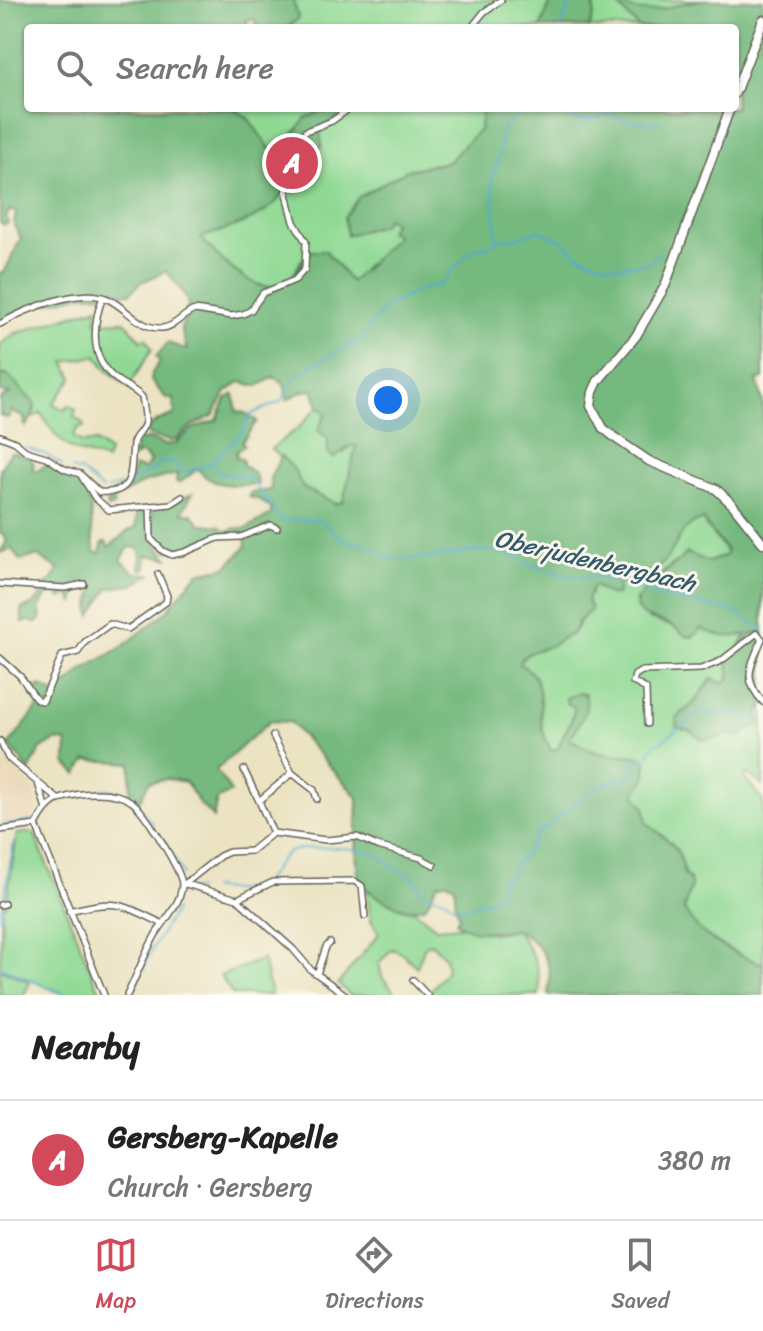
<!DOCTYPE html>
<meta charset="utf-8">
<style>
:root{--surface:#fff;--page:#f6f6f6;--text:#222;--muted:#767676;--line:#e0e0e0;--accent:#d1495b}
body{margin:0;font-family:Sriracha,sans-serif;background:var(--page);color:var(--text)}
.you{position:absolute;left:388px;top:400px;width:28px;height:28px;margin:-20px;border:6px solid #fff;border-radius:50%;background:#1a73e8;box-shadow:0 0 0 12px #1a73e833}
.badge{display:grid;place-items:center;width:52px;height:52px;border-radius:50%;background:var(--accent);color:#fff;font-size:26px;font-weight:700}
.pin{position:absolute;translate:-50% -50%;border:4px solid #fff;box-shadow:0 2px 8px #0006}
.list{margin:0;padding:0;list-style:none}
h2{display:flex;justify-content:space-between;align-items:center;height:104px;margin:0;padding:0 32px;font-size:34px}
h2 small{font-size:26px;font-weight:400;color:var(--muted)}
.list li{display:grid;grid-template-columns:52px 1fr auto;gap:24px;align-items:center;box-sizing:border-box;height:120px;padding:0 32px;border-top:2px solid var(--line)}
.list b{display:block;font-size:30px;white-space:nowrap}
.list p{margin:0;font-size:26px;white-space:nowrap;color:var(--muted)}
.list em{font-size:26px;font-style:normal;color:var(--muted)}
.icon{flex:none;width:44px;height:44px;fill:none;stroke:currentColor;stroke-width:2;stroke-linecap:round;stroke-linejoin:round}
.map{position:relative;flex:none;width:763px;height:995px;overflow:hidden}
.search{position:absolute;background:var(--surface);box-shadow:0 2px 6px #0004;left:24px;right:24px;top:24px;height:88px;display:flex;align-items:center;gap:20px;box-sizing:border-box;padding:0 28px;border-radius:8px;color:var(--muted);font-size:30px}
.sheet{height:224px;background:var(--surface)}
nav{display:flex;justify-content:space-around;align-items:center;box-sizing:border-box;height:112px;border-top:2px solid var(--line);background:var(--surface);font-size:22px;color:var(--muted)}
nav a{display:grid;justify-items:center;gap:4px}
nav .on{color:var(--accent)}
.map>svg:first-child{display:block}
.built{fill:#ebd8ba}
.green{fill:#90d994;stroke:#567a58;stroke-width:2}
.forest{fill:#74b97e;stroke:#486a4d;stroke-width:2}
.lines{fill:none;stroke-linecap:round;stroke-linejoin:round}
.stream{stroke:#51a9ce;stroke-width:2}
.street-casing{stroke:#646256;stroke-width:8}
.secondary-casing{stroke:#646256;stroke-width:11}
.street{stroke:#fff;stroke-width:5}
.secondary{stroke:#fff;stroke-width:8}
.labels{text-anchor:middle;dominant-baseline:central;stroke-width:6;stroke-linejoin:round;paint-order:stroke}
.water-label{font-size:24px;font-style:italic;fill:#345b6c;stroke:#fbf7ec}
</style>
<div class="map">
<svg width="763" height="995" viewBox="0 0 763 995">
<rect width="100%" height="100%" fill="#fbf7ec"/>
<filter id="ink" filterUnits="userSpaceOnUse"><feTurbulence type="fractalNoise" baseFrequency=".0125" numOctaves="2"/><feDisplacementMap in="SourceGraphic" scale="16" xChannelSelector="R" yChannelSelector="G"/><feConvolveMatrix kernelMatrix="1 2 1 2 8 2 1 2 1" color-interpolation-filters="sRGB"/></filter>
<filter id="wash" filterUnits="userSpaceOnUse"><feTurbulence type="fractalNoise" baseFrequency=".006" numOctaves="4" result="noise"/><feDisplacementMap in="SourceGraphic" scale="32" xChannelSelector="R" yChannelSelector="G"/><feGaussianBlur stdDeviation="1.8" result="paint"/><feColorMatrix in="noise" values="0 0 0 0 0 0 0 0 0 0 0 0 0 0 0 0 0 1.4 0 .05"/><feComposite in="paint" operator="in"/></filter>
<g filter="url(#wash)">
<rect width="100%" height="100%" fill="#ebe3c2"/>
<path class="built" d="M0,757L21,773L33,790L37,805L32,820L0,823Z"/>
<path class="green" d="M293,0H552L540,28H286L298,16Z
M594,0H700C679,6 644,21 625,6L622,10L639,28H587L594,14Z
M233,108H327L306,118L291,138L272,150H269L248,118Z
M348,108H482L480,129L448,162L407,170L359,197L394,222L397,236L351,283L326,252L302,259C298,266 294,276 289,280C256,303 220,258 200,238C230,227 265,221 283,193L291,192L300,187L306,162L315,151L320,131Z
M98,307L96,322L125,321L141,340L146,338L152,349L129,386L108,371L96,356L65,362L73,378L53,404L65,410L69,405L76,409L74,417L83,423L84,427L78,428L73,436L82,443L96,442L109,452L106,461C98,456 91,456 82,453C62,447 51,430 41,413L32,418L35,408L9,376L0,374V345L14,334Z
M319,406L327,414L344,453L350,446L357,445L343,502L336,504L303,488L293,468L271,449L297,429Z
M703,519L707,528L727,552L724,556L709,562L695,557L672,564L635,601L648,619L674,627L688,637H693L701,628L763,634V645L745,646L729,658C726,667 734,676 724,683L712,679L692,705L681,713L678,727L691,731L703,740L728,733L743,734L759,724L757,714L763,707V786L748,773L744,777L763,801V964C742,957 692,933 685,911C683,902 688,894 691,886C681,872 685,860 675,847C668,837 653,833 646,823C633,804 634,778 633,756L597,753L568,739L581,721L574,707C575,721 562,733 558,749L551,751C546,741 542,732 541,721C539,701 542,673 519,665C526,646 557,646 573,632C576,630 587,611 590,606L587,600L593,586L618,585L673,549C676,535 689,522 703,519Z
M24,833H34L101,995H66L0,967L2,906L6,904L17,834Z
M367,889L402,908L415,911L436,928L460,926L492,933L517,930C533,955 541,964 539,995H430L429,993L447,970L445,957L431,943L425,946L417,967L402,953L392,949L379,963L382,977L397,995H350L338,984L379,934L371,920Z
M263,959L271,995H233L220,976Z
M0,969L30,982L24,995H0Z"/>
<path class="forest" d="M0,0H293L298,19L286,28H257L255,20H247V28H28V108H233L248,118L271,150L275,145L291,138L306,118L327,108H349L320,131L322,146L306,162L297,191L283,193C265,220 230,227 201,238C218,257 264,308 291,278C299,270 302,259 310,251H326L351,282L397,236L389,231L394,222L387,218L382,225L347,235L344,217L359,197L407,170L448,162L480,129L482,108H735V28H639L620,7L622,5C649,20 673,3 700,0C720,0 743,0 763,0V379L757,380L763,403V634L758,632L752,634L739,647L747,634C733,639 713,636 701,628L697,634L688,637C681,634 678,629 672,626C658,618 629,620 638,597L687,553L709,562L725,556L727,551L703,520C679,524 678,547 664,562C649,579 634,571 618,585V594C606,599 602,588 593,586L587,600L591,610L578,622L572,635C563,636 562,639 554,644C540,652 527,648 519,664C544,675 539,698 541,720C542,732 546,741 551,751L558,749C562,733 575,721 574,707L567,703L566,698L578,693L585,694C591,711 577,726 569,739L597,753L642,757L646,761V779L635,793L645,808L647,823C668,841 681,845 684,875L690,879L691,886L684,909C699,938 734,955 763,964V995H548C549,987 551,977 549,969C546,954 528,929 511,930C491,930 475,936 456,922L459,916L455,902V887C449,881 445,881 437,884L426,906C412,912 404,909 390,903C379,898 361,888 358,875C354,856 358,819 358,798L290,722L270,721L216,770L231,792L217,800L213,818L198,802L186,782L167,779L149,782L138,804L130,798L131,763L87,760L77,774L66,764L67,742L56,740L40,750L29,771L9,745L39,706L32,695L40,686L56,694L83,670L122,647L165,613L198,573L226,567L246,547L245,534H218L182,550L168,551L152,535L153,507L174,503L193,493L182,512L192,514L201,524L221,526L222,529L230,531L234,528L245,529L271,514V508L258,499L249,497L250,493L271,490L270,478L281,456L293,468L303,488L336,504L343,502L356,446H350L334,458L328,453V439L318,430L326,414L319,406L313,390L303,391L287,400L284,383L274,377L258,386L240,382L226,392L213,416L191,426L176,440L170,441L148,435V428L157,421L175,414L173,399H167L151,381L152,373L160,361L156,357L168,343L187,350L181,328C196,300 184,293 166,271L142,282L130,293L80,295L24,309L0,323V273L5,271L21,238C11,220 14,231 16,212L10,210L6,217L8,223L5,225L0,223Z
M552,0H594V14L590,27L540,28Z
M0,375L9,376L35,404L32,418L25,427L24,417L11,411L10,416L7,418L0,415V399L10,394L0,392Z
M234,394L237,412L245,413L257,421L242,442L244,445L237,451L236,457L243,460V465L255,474L258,484C236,485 212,489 198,469L179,483L176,482L177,474L145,482L115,498L113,506L108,508L107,502L112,498V493L130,483L134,467L145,469L150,461L142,453L134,457L136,440L150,439L164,445L175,444L192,429L217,420L226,399Z
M11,452L30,457L34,464L32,469L37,471L48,464C57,470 69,473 76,479C98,495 88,529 95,552L100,553L103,542H106L109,547L128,531L136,528V510L149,509C148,537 149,538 168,558L147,555L146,569H140L141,553L138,548L129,547L121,560L135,573L151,574L133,585L109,588L91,616L90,606L94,588L84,587L77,592L74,603L69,595L61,598L56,593L47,595L39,608L41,619L36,623L28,621L23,623L21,609L32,605L41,596L38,591L54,578L58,569L37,556L20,560L12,549L0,553L7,541L0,532V469Z
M752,639L763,645V707L757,714L759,724L738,737L728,733L721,737L703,740L691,731L677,727L676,718L692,705L712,679L724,683C735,677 726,667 729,658Z"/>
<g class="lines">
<path class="stream" d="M560,28L571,3L569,0
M548,108L575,120H594L609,114L630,121L661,123
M497,239L518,238L537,230L563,241L576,254L604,264L615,266L650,263L659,253
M0,440L15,445
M25,447L47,455L62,465
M213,465L219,473L249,477L281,520H321L343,540L370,546L390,558H424L483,550L513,555L528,564L570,577L595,576L660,596L734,611L763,629
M72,469L82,472L102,490
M131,482L151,471L162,462L174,463L184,473L211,463L242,433L249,415L280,402L296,378L314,364L364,338L369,327L388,306L415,292L445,282L449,272C460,267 464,255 473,250C483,245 490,249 497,239L492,177L500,153V137L503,128L528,108
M108,489L121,485
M97,790L108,789L122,793
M129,794L154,826
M0,826L33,821
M166,844L183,875
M211,888C228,890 251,894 265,881C275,871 279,854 295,850C314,846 364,846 380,857C392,865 394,871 411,875L423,893L445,899L456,908L473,906L499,895L503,880L511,875L512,868L527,852L537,832L547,828L552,821L594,789L631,774L633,764L649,755L654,745C668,740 675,728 689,722L690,717L707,712L720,717L726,713H741L763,721
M183,894L187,889L197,890
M3,901L14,843
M0,919L2,907
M0,967L66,995
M131,995L149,955L175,910"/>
</g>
</g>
<g filter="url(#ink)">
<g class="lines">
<g class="street-casing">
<path id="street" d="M471,28L484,12L501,0
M0,324C24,310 80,286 108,299C127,308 140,330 163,328C177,326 182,314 195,310L232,316L243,314L251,310L263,293L295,280L305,269L306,242L294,222L286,190L289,157L295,143L306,131L332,121L350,108
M0,436L15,442L26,451L46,457L64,469L80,474L95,498L109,510L171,504L182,497
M80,474L99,492C137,495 130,469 133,444C134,435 144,431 145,422C146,415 143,404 142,397C133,388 120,384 111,375C90,356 93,321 103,297
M150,506L151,539L163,551L172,555L185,552L218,538L241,537L270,525L277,528
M0,584L65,588L84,584
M0,658L20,676L37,700L43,701L62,656L78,652L85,642L110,624L128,629L166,602L167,596L158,574
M647,724L646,689L633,682L635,675L642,671L701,669L721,661L757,633L762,639C751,666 741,678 763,702
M0,741L8,758L59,800
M244,770L259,801
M292,773L314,790L317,799
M38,783L46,809
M0,830L36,825
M273,833L326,840L357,837L377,846L421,858L434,865
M186,884L237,899L293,949L311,970L346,995
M182,886L220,856L229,852L251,851L273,833L259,801L292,773L273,736
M237,899L273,882L354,881L362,886L365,916
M0,905L4,904
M69,911C116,899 120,903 163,924
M317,974L326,947L330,943
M413,980L427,995
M104,995L36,825C41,815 48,803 60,799C80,792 114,789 132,802C143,809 182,871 182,885C181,903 165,920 156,934C145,953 137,975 127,995"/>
</g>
<g class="secondary-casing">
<path id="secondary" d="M735,93L763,20
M730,108L665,286L636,336L598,381L593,392L591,406L603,428L618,440L649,461L716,489L733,505L763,543"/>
</g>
<use href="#street" class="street"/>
<use href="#secondary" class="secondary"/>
</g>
</g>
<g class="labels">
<g class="water-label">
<text transform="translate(595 561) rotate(13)">Oberjudenbergbach</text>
</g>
</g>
</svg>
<div class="you"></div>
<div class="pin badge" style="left:292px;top:163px">A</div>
<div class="search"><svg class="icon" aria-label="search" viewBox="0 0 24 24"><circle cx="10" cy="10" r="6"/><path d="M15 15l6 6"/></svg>Search here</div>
</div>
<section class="sheet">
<h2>Nearby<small></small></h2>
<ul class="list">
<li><span class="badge">A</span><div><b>Gersberg-Kapelle</b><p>Church · Gersberg</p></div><em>380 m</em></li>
</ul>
</section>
<nav>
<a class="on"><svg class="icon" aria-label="map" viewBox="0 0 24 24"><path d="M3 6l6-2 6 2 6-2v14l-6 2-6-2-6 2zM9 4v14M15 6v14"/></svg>Map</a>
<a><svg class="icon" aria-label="directions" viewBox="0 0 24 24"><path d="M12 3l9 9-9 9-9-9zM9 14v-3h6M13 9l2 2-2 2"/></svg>Directions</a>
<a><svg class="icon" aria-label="saved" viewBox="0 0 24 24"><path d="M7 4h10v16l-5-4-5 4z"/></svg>Saved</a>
</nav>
